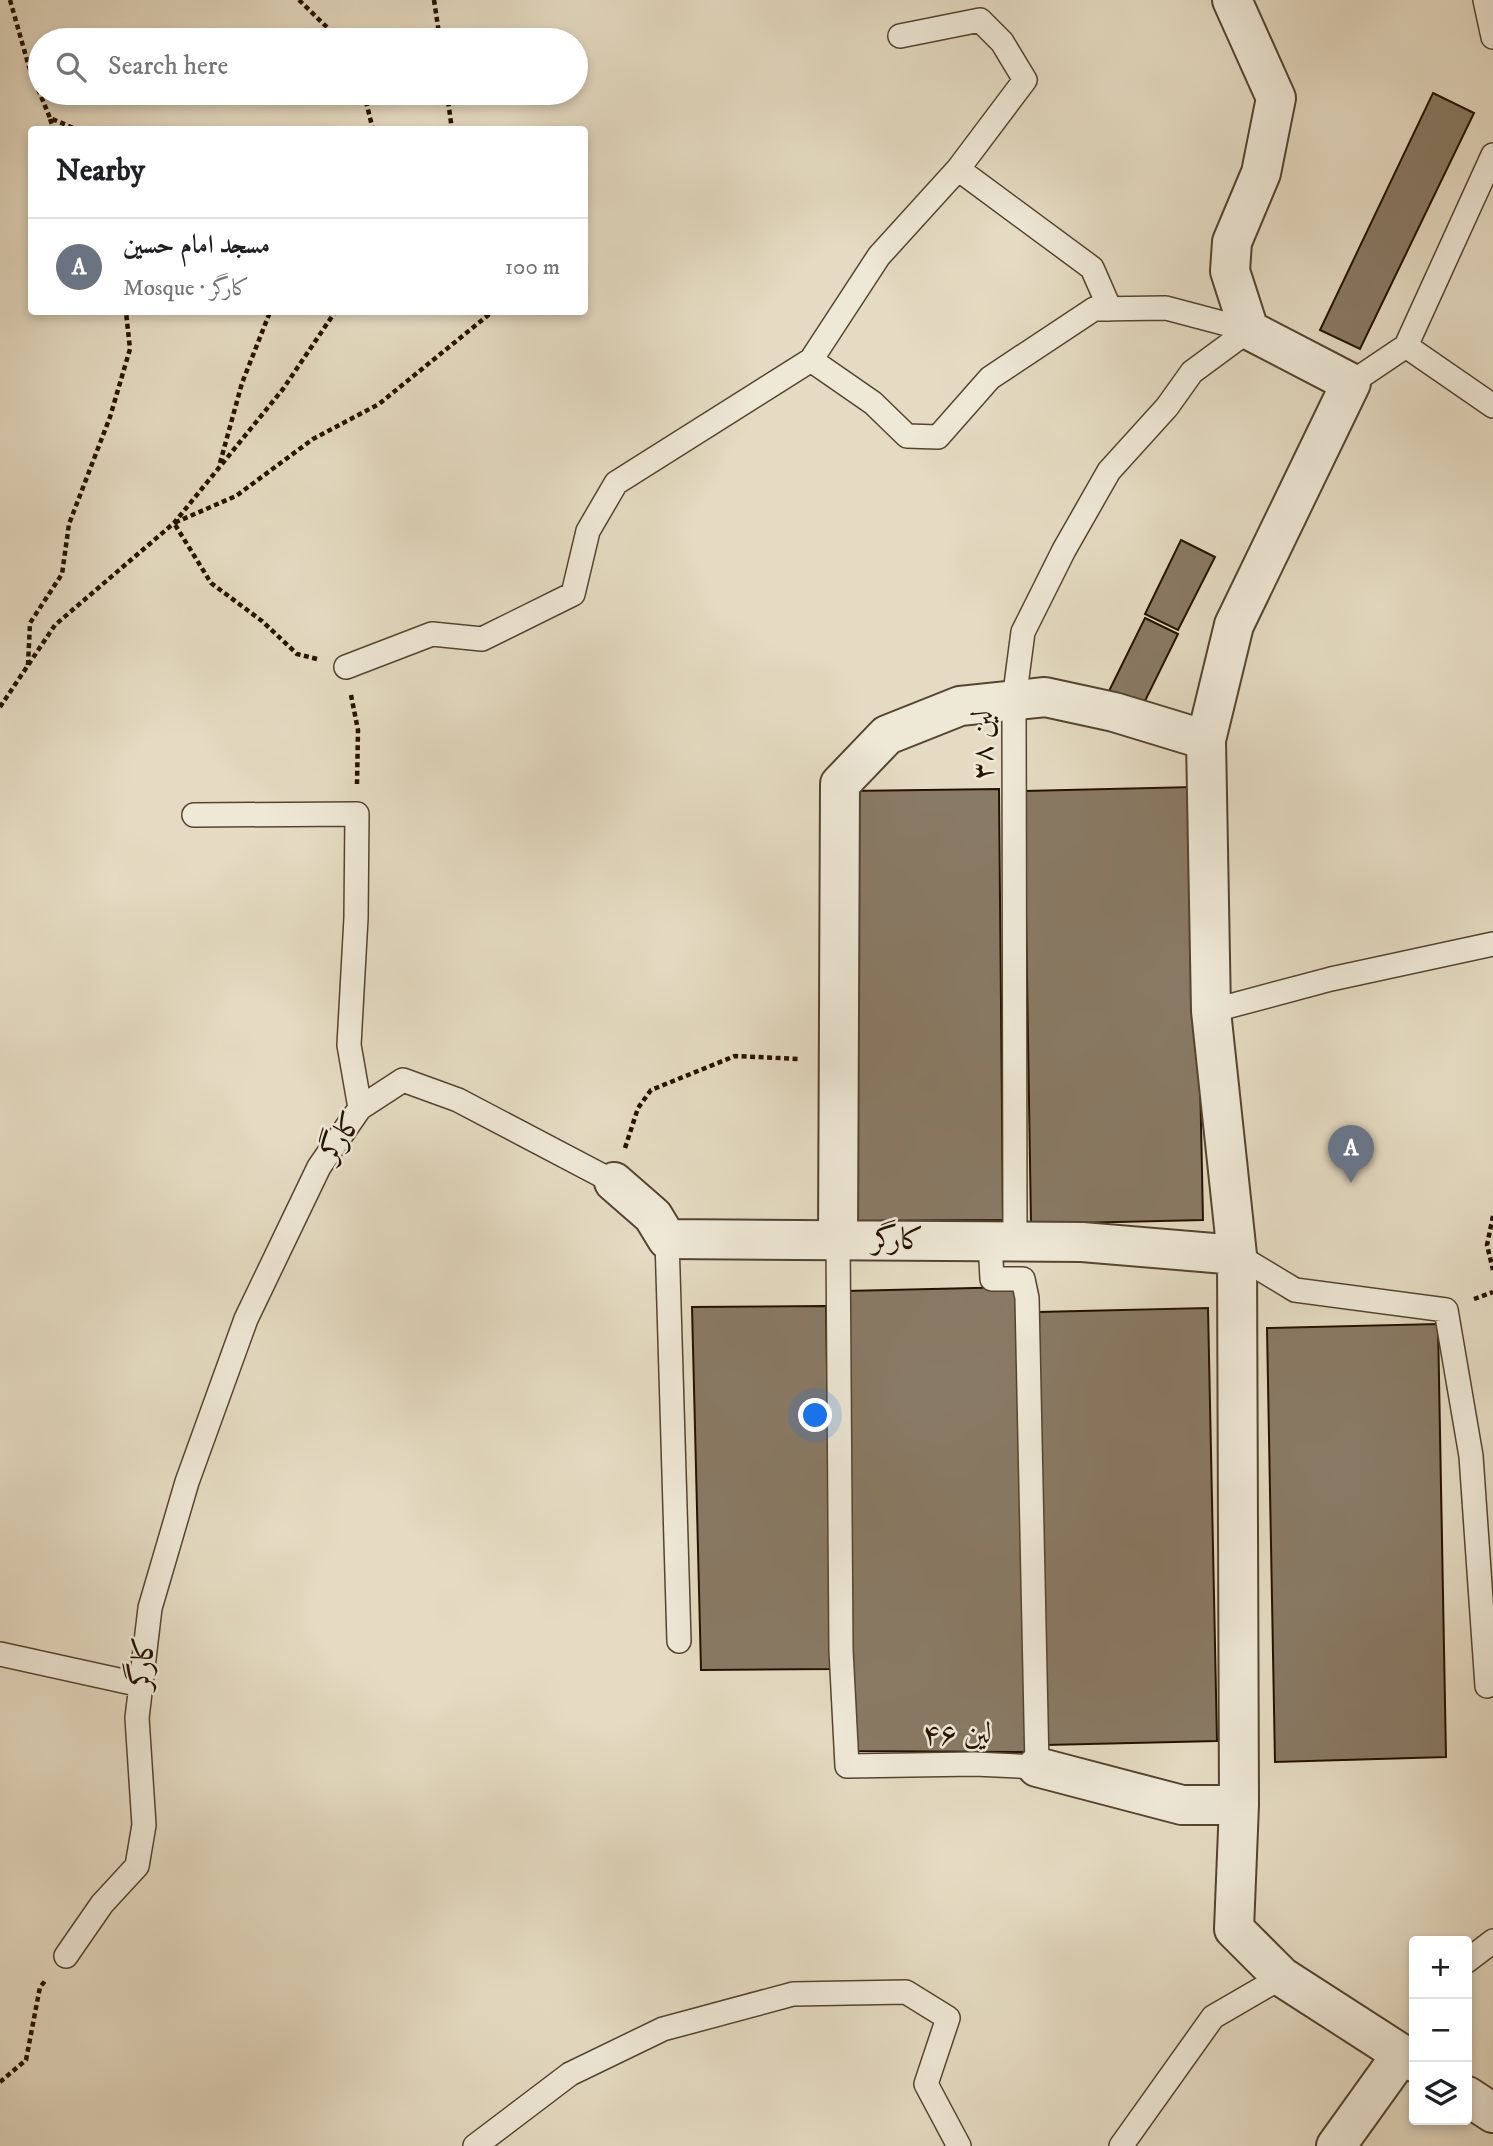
<!DOCTYPE html>
<meta charset="utf-8">
<style>
:root{--surface:#fff;--page:#f6f6f6;--text:#202124;--muted:#757577;--line:#e0e0e0;--accent:#0b8043}
body{margin:0;font-family:"IM FELL DW Pica",Amiri,serif;background:var(--page);color:var(--text)}
.controls{position:absolute;right:21px;bottom:21px;display:grid;overflow:hidden;border-radius:7px;box-shadow:0 4px 10px #0003}
.controls button{width:63px;height:63px;display:grid;place-items:center;padding:0;border:0;border-bottom:2px solid var(--line);background:var(--surface);color:var(--text);font:35px sans-serif}
.you{position:absolute;left:816px;top:1416px;width:24px;height:24px;margin:-18px;border:5px solid #fff;border-radius:50%;background:#1a73e8;box-shadow:0 0 0 10px #1a73e833}
.badge{display:grid;place-items:center;width:46px;height:46px;border-radius:50%;background:var(--accent);color:#fff;font-size:23px;font-weight:700}
.pin{position:absolute;translate:-50% -58px;filter:drop-shadow(0 2px 4px #0008)}
.pin::after{content:'';position:absolute;top:37px;width:24px;height:21px;background:inherit;clip-path:polygon(0 0,100% 0,50% 100%)}
.list{margin:0;padding:0;list-style:none}
h2{display:flex;justify-content:space-between;align-items:center;height:91px;margin:0;padding:0 28px;font-size:30px}
h2 small{font-size:23px;font-weight:400;color:var(--muted)}
.list li{display:grid;grid-template-columns:46px 1fr auto;gap:21px;align-items:center;box-sizing:border-box;height:98px;padding:0 28px;border-top:2px solid var(--line)}
.list b{display:block;font-size:26px;white-space:nowrap}
.list p{margin:0;font-size:23px;white-space:nowrap;color:var(--muted)}
.list em{font-size:23px;font-style:normal;color:var(--muted)}
.icon{flex:none;width:38px;height:38px;fill:none;stroke:currentColor;stroke-width:2;stroke-linecap:round;stroke-linejoin:round}
.map{position:relative;flex:none;width:1493px;height:2146px;overflow:hidden}
.search{position:absolute;background:var(--surface);box-shadow:0 4px 10px #0003;left:28px;top:28px;width:560px;height:77px;display:flex;align-items:center;gap:18px;box-sizing:border-box;padding:0 24px;border-radius:38px;color:var(--muted);font-size:26px}
.panel{position:absolute;background:var(--surface);box-shadow:0 4px 10px #0003;left:28px;top:126px;width:560px;height:189px;border-radius:7px}
.map>svg:first-child{display:block}
.building{fill:#897a65;stroke:#251100;stroke-width:2}
.lines{fill:none;stroke-linecap:round;stroke-linejoin:round}
.service-casing{stroke:#554430;stroke-width:26}
.minor-casing{stroke:#554430;stroke-width:42}
.path{stroke:#251100;stroke-width:4.5;stroke-dasharray:5 3.5;stroke-linecap:butt}
.service{stroke:#eee8d7;stroke-width:23}
.minor{stroke:#eee8d7;stroke-width:38}
.labels{text-anchor:middle;dominant-baseline:central;stroke-width:5;stroke-linejoin:round;paint-order:stroke}
.street-label{font-size:30px;fill:#251100;stroke:#eee8d7}
</style>
<div class="map">
<svg width="1493" height="2146" viewBox="0 0 1493 2146">
<rect width="100%" height="100%" fill="#e5dbc2"/>
<filter id="stains"><feTurbulence type="fractalNoise" baseFrequency=".00286" numOctaves="4"/><feColorMatrix values="0 0 0 0 .2 0 0 0 0 .09 0 0 0 0 .02 0 0 0 .5 -.17"/></filter>
<radialGradient id="worn" r=".72"><stop offset=".6" stop-color="#630" stop-opacity="0"/><stop offset="1" stop-color="#630" stop-opacity=".3"/></radialGradient>
<path class="building" d="M1433,93L1474,113L1360,349L1320,330Z
M1181,540L1215,557L1178,630L1145,614Z
M1145,618L1178,634L1142,707L1109,691Z
M1194,787L1203,1220L1031,1224L1024,791Z
M999,789L1003,1220L852,1221L848,791Z
M1017,1287L1026,1752L854,1751L846,1291Z
M826,1306L832,1669L701,1670L692,1307Z
M1208,1308L1217,1741L1046,1745L1038,1312Z
M1438,1324L1446,1757L1275,1762L1267,1328Z"/>
<g class="lines">
<g class="service-casing">
<path id="service" d="M1485,0L1493,37
M958,169L1092,268L1110,309
M1406,346L1493,406
M811,360L879,256L958,169L1025,80L1002,42L980,20L900,36
M1351,383L1406,346L1493,155
M346,667L432,634L482,639L573,594L588,531L616,483L811,360L873,403L907,436L938,437L990,378L1094,309L1166,308L1249,330
M194,815L357,814L356,918L349,1045L360,1108
M1211,1011L1331,979L1493,944
M667,1239L679,1641
M838,1239L841,1650L847,1766L975,1764L1037,1767L1027,1298L1023,1279H992L990,1241
M1015,1242L1014,700L1023,632L1064,550L1109,471L1167,407L1192,372L1249,330
M1237,1255L1295,1290L1446,1310L1471,1456L1487,1686
M0,1654L141,1685
M66,1956L102,1904L137,1866L144,1825L137,1718L150,1608L187,1482L246,1319L319,1167L360,1108L403,1080L458,1100L614,1182
M1467,1961L1493,1941
M475,2146L570,2074L663,2029L793,1994L906,1992L948,2018L926,2084L959,2146
M1121,2146L1213,2017L1282,1977"/>
</g>
<g class="minor-casing">
<path id="minor" d="M1232,0L1276,98L1261,173L1232,242L1230,271L1249,330L1351,383L1234,625L1206,740L1211,1011L1237,1255L1239,1805L1234,1929L1282,1977L1414,2062
M614,1182L653,1216L667,1239L1082,1242L1237,1255
M838,1239L840,784L887,735L960,706L1045,697L1114,712L1206,740
M1037,1767L1182,1805H1239
M1467,2096L1493,2113
M1336,2146L1402,2054"/>
</g>
<path class="path" d="M10,0L29,67L50,118L78,130
M299,0L340,40
M434,0L440,40
M364,93L373,130
M447,93L452,130
M50,119L54,130
M220,463L242,383L270,312
M317,659L297,654L262,621L211,583L174,523L236,496L313,439L379,404L492,312
M28,665L30,623L62,574L69,524L110,417L130,349L126,312
M351,695L358,730L357,784
M0,707L55,625L174,523L283,389L335,312
M625,1148L638,1108L651,1090L735,1056L800,1059
M1493,1216L1487,1245L1493,1270
M1474,1299L1493,1292
M0,2082L26,2060L40,1987L46,1980"/>
<use href="#service" class="service"/>
<use href="#minor" class="minor"/>
</g>
<g class="labels">
<g class="street-label">
<text transform="translate(983 745) rotate(-90)">لین ۳۸</text>
<text transform="translate(341 1137) rotate(-54)">کارگر</text>
<text transform="translate(898 1240) rotate(1)">کارگر</text>
<text transform="translate(143 1663) rotate(-83)">کارگر</text>
<text x="957" y="1734">لین ۴۶</text>
</g>
</g>
<rect width="100%" height="100%" filter="url(#stains)"/>
<rect width="100%" height="100%" fill="url(#worn)"/>
</svg>
<div class="controls">
<button>+</button>
<button>−</button>
<button><svg class="icon" aria-label="layers" viewBox="0 0 24 24"><path d="M12 4l9 5-9 5-9-5zM3 14l9 5 9-5"/></svg></button>
</div>
<div class="you"></div>
<div class="pin badge" style="left:1351px;top:1183px;background:#6b7280">A</div>
<div class="search"><svg class="icon" aria-label="search" viewBox="0 0 24 24"><circle cx="10" cy="10" r="6"/><path d="M15 15l6 6"/></svg>Search here</div>
<section class="panel">
<h2>Nearby<small></small></h2>
<ul class="list">
<li><span class="badge" style="background:#6b7280">A</span><div><b>مسجد امام حسین</b><p>Mosque · کارگر</p></div><em>100 m</em></li>
</ul>
</section>
</div>
